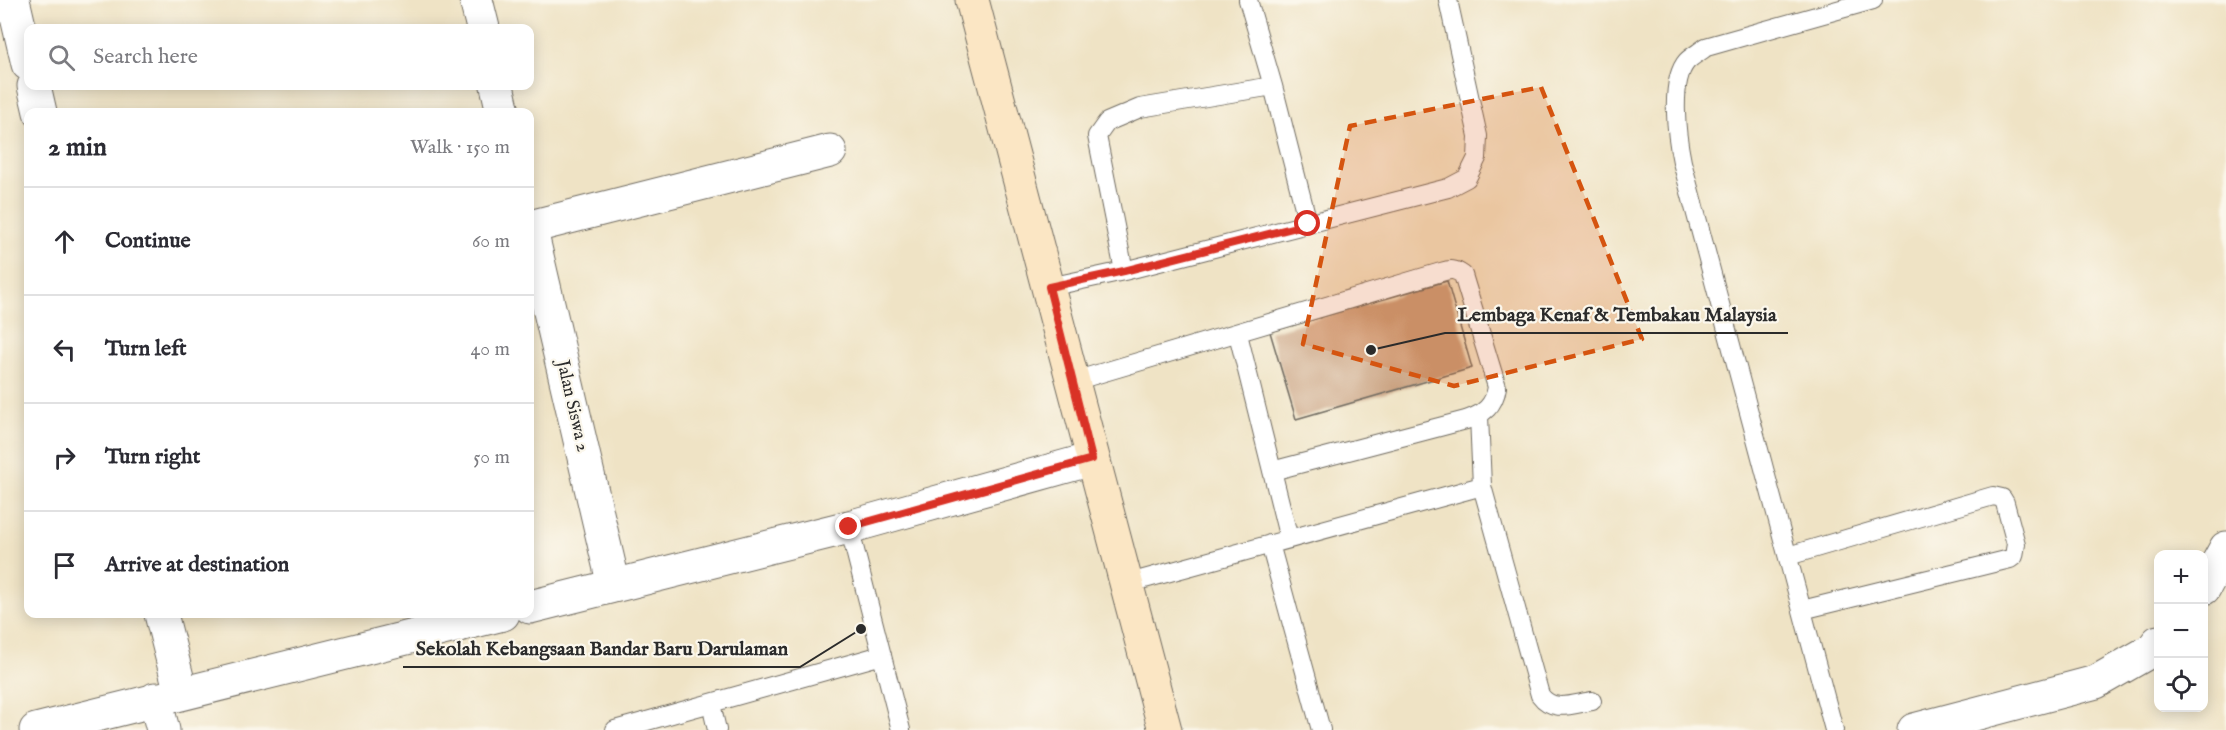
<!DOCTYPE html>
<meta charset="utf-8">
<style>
:root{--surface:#fff;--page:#f2f2f3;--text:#2b2b33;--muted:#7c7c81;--line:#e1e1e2}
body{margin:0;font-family:"IM FELL English",serif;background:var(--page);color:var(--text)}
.controls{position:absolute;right:18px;bottom:18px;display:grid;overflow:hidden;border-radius:12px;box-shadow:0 3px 15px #0003}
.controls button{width:54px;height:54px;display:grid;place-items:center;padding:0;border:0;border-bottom:2px solid var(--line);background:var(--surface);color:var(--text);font:30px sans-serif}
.stop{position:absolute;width:18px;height:18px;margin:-14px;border:4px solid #d93025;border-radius:50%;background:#fff}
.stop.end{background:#d93025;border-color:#fff;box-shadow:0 2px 6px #0008}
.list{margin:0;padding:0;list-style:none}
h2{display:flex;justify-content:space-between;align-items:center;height:78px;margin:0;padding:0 24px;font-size:26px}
h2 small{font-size:20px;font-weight:400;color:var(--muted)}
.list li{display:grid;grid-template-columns:39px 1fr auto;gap:18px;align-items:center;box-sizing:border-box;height:108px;padding:0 24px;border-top:2px solid var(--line)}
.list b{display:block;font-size:22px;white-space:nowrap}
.list em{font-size:20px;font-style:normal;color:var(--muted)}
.icon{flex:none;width:33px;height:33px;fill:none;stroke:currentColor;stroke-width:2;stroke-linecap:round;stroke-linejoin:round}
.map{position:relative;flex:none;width:2226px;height:730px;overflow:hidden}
.search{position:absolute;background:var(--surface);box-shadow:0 3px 15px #0003;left:24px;top:24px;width:510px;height:66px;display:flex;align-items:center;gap:15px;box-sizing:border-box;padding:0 21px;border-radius:12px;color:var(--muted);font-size:22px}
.panel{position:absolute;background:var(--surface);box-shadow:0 3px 15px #0003;left:24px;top:108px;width:510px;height:510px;border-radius:12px}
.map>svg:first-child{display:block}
.building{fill:#c79e7b}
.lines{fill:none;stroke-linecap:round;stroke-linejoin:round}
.lane-casing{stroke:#706b61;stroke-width:20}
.street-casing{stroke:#706b61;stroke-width:35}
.secondary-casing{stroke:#706b61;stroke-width:35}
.lane{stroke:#fff;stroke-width:18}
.street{stroke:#fff;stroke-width:33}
.secondary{stroke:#fbe6c4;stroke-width:33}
.route{stroke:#d93025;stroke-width:8}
.marked{fill:#d5540f;fill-opacity:0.2;stroke:#d5540f;stroke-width:4.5;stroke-dasharray:12 8;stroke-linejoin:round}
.labels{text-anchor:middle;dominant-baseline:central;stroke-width:4.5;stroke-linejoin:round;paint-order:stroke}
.street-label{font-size:18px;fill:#2b2b2b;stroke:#fbf7ec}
.leader{fill:none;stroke:#2b2b2b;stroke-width:2}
.callout-dot{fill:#2b2b2b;stroke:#fbf7ec;stroke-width:2}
.callout-label{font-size:20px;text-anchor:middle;font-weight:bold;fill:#2b2b2b;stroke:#fbf7ec;stroke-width:4.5;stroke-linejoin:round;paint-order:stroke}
</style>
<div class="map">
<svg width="2226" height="730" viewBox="0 0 2226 730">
<rect width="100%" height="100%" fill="#fbf7ec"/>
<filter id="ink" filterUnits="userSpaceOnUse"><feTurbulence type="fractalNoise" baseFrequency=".0167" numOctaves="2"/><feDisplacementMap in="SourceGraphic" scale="12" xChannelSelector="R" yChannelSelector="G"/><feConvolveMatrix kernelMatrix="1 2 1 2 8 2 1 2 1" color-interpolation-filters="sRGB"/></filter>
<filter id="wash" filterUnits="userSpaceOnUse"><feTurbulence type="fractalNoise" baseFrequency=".008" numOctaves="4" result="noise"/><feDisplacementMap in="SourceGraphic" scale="24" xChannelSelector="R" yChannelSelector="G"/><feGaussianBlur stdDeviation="1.35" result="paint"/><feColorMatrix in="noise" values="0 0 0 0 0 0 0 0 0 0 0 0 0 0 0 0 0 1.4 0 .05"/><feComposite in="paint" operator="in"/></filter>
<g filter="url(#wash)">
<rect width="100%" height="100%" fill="#efe3c5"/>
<g id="blocks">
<path class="building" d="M1447,281L1472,368L1296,419L1270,332Z"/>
</g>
</g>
<g filter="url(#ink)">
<use href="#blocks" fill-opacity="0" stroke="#706b61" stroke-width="1.5"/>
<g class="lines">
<g class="lane-casing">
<path id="lane" d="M1248,0L1273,86L1308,223
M1124,271L1097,136L1107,122L1140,108L1273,86
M1049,287L1124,271L1448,188L1467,178L1477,158L1478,136L1448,0
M1238,334L1289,539
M1074,381L1441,272C1451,269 1455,269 1463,275L1497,387C1494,406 1484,414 1466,420L1272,471
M1479,416L1482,486L1540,695C1553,713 1572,704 1592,701
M849,527L901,730
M1270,544L1321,730
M1788,556L1993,496L2002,498L2005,503L2016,544L2014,556L2010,559L1802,610
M1126,584L1482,486
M711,704L717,730
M615,730L882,655
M1834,730L1682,162C1677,138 1669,81 1687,61C1692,56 1700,52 1706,47L1873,0"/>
</g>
<g class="street-casing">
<path id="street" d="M13,0L28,64
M476,0L483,28
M34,86L40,112
M497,86L503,112
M530,226L614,586
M530,227L830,151
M2204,588L2226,548
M530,607L849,527L1092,459
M161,614L181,693
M155,699L163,730
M36,730L503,614
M1914,730L2096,682L2152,650L2158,642"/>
</g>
<g class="secondary-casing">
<path id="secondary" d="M972,0L1165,730"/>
</g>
<use href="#lane" class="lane"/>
<use href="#street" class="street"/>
<use href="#secondary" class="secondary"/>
</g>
</g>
<g class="lines" filter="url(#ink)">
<path class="route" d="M849,527L1092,459L1049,287L1124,271L1308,224"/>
</g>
<path class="marked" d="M1541,87L1642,339L1454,386L1303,344L1350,126Z"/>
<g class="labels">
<g class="street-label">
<text transform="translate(572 406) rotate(77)">Jalan Siswa 2</text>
</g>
</g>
<path class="leader" d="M1371 350L1445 333H1788M861 629L800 667H403"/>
<g class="callout-dot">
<circle cx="1371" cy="350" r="6"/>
<circle cx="861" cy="629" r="6"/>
</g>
<g class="callout-label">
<text x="1617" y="321">Lembaga Kenaf &amp; Tembakau Malaysia</text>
<text x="602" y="655">Sekolah Kebangsaan Bandar Baru Darulaman</text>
</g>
</svg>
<div class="controls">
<button>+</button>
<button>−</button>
<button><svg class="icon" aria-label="locate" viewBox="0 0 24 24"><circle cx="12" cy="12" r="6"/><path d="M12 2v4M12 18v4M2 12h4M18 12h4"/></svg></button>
</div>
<div class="stop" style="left:1308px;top:224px"></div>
<div class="stop end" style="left:849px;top:527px"></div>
<div class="search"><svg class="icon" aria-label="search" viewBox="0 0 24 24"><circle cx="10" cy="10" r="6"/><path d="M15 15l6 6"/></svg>Search here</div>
<section class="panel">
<h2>2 min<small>Walk · 150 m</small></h2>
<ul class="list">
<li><svg class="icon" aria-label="ahead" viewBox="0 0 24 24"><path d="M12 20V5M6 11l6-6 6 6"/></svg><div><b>Continue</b></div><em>60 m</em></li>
<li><svg class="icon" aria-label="left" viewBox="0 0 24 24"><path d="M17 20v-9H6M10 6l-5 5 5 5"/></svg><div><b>Turn left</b></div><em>40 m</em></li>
<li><svg class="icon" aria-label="right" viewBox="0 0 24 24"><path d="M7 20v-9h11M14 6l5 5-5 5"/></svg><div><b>Turn right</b></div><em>50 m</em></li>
<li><svg class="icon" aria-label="arrive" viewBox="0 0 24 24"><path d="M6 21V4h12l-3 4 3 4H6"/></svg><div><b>Arrive at destination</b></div></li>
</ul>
</section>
</div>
